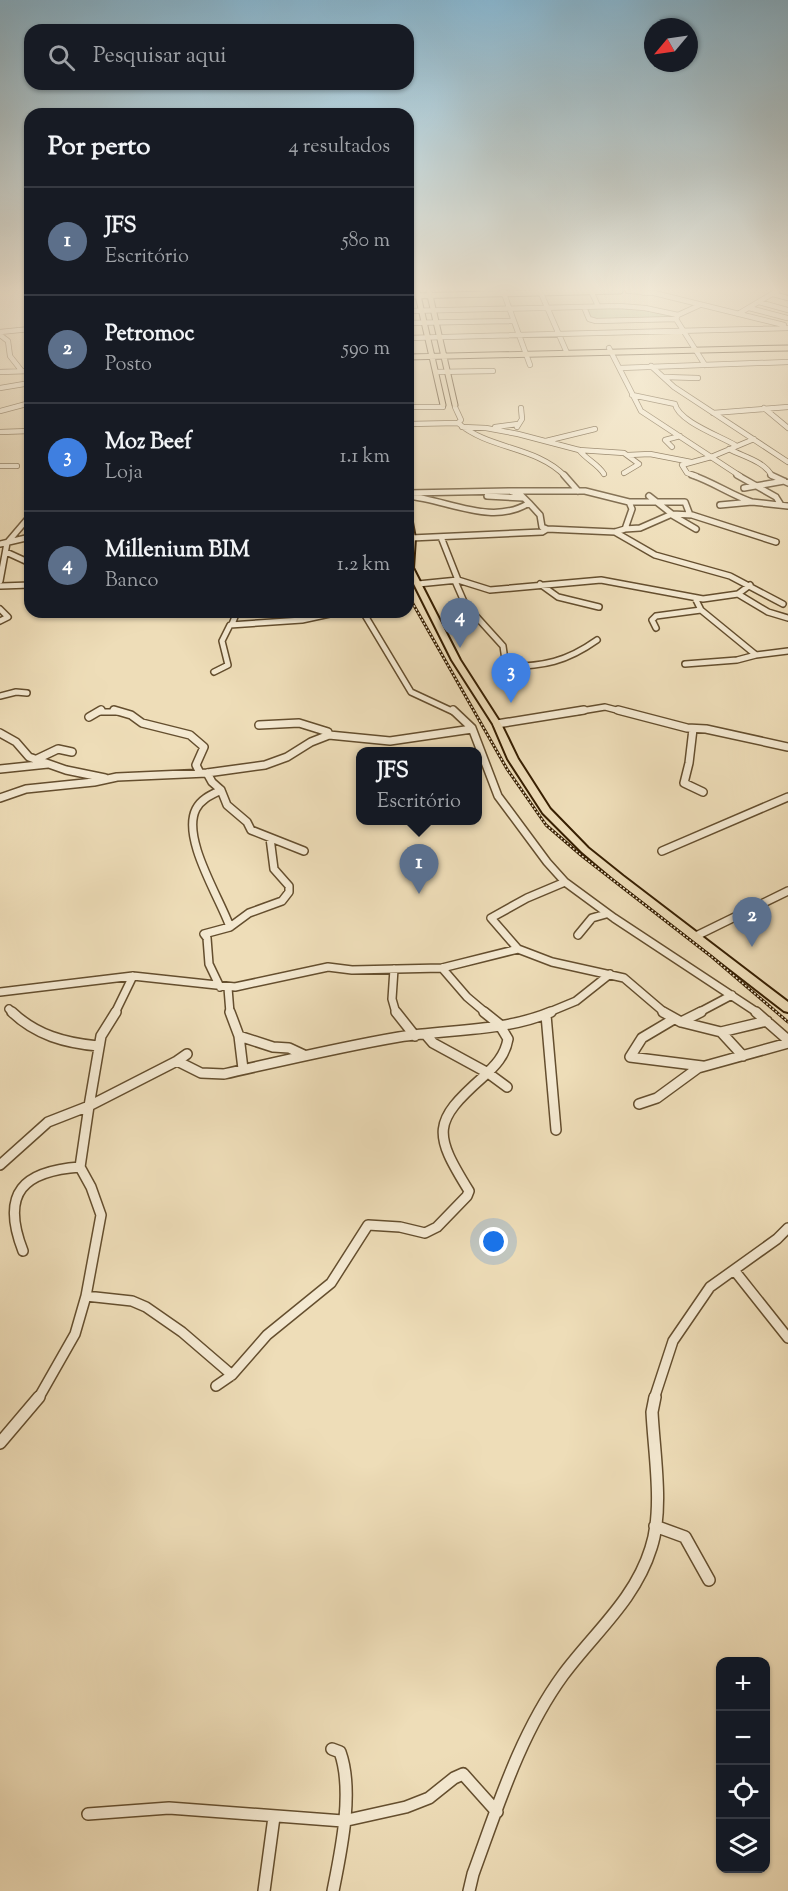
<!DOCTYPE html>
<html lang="pt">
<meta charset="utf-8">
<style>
:root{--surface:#171b24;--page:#20242c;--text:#f1f3f6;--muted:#9ea1a6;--line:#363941;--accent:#c59692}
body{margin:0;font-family:"Sorts Mill Goudy",serif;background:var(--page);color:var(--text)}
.controls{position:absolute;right:18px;bottom:18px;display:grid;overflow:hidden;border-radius:12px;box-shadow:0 2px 4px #0004}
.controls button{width:54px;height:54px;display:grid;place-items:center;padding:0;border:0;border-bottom:2px solid var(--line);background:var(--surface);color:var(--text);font:30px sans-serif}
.compass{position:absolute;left:644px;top:18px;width:54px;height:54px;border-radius:50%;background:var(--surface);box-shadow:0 2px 4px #0004;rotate:241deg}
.you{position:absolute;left:494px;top:1242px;width:21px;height:21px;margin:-15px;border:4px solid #fff;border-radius:50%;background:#1a73e8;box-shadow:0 0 0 9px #1a73e833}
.badge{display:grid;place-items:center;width:39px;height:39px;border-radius:50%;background:var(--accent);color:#fff;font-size:20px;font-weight:700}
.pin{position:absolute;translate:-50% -50px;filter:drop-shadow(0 2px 3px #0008)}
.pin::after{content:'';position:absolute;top:32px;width:21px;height:18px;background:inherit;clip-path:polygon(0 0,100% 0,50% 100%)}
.popup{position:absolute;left:356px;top:747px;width:126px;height:78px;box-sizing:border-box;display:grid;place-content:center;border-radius:12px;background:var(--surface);filter:drop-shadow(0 2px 4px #0005);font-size:20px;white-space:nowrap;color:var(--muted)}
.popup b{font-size:22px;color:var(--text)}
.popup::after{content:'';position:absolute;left:50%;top:100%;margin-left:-12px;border:12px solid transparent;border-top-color:var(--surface)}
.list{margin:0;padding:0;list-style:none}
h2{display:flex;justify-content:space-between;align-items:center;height:78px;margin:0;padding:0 24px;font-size:26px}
h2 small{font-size:20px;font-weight:400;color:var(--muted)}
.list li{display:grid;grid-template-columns:39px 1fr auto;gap:18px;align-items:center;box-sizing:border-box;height:108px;padding:0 24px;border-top:2px solid var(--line)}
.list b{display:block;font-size:22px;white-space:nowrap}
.list p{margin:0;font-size:20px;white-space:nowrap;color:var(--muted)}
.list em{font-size:20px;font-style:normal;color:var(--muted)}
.icon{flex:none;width:33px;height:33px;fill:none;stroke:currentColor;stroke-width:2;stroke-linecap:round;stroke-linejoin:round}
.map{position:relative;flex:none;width:788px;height:1891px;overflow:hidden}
.search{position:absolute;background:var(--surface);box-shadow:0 2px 4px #0004;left:24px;top:24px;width:390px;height:66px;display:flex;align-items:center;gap:15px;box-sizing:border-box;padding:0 21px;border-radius:18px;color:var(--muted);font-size:22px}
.panel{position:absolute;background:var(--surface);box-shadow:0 2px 4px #0004;left:24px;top:108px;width:390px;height:510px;border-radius:18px}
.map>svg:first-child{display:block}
.green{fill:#b2c294;stroke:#74704a;stroke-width:1.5}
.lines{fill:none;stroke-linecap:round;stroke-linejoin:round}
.minor-far4-casing{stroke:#644e2e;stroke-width:6}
.minor-far3-casing{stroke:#644e2e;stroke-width:8}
.minor-far2-casing{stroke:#644e2e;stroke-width:10}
.minor-far1-casing{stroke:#644e2e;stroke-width:12}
.minor-casing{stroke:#644e2e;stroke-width:14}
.major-casing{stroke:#361e00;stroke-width:7}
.highway-casing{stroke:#361e00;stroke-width:4}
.minor-far4{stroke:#f4e9d1;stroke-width:4.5}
.minor-far3{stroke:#f4e9d1;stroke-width:5}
.minor-far2{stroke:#f4e9d1;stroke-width:7}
.minor-far1{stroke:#f4e9d1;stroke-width:9}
.minor{stroke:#f4e9d1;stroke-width:11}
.major{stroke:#eeddb8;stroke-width:5}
.highway{fill:#eeddb8;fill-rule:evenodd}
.rail-casing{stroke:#361e00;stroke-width:3}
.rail{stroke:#f4e9d1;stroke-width:1.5;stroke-dasharray:2;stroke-linecap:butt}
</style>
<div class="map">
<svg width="788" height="1891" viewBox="0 0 788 1891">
<rect width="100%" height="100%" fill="#eeddb8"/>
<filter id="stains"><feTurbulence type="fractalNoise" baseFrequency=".00333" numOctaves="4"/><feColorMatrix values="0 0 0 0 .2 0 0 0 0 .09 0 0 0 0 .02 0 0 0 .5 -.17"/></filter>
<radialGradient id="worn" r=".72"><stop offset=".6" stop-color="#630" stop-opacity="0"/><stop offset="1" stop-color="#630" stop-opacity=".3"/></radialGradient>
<path class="green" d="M590,307L648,309L673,315L670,318L591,319L587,308Z"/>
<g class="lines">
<g class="minor-far4-casing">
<path id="minor-far4" d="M503,291L530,365
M540,291L567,353
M591,291L598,306
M628,291L647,292
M644,293H654L784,325
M773,294L788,298
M759,302L788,310
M700,305L678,315L676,319L705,365
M584,307L589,319L596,321L676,319
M749,308L787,318
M408,311L619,306L645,308L678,315
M738,314L777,291
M408,323L514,321
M0,332L30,329
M0,335L8,341L10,356L21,370
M408,338L788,328
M28,339L30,337
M609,348L641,411L740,476
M651,366L674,387L788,462
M620,368L788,362
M0,372L30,371
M436,372L493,371
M664,377L698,378
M0,388L30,383
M632,395L675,404C678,421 720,436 735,445
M408,407H443
M764,408L788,428
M0,411L30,403
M713,413L788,407
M458,423C490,450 536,446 565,476
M408,424L458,423L461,420L455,407
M462,427L486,428L518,434L579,450L624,453L639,464L624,473
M495,427L518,424
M517,427L522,419L521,408
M0,432L30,431
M546,441L595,429
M672,447L665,440L680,436
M729,449C744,457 764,461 772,476
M579,450C587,460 598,464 604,474
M628,455L650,454L691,462
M0,466H17
M696,476L687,473L682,465L711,457L754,439"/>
</g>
<g class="minor-far3-casing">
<path id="minor-far3" d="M564,475L578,491
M692,475C713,482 731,495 752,502
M737,475L776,497L781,505
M771,475L788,483
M744,488L784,481
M408,493L509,491L521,495L529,503C492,526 448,500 408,496
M487,496L523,498
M649,496L672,514L692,515L776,542
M629,502H685L690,515
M529,503L540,515L542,527L547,529
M720,505L752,502L788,506
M672,515L696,529
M625,529L640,528L672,514
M615,532L655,555L730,576L783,604
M441,537L458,580
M411,538L542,532L547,529L615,532L625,529L632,509L629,502L585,491H509
M0,544L30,537
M6,552L30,563
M0,581L7,543L30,516
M455,581L465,604L503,646L506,667L512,677
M418,584L458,580L490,590L601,580L703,599L738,594L750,585
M540,584L558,597L599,607
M1,586L30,585
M738,594L768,612L788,618
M0,609L8,617L0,621
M363,612L411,692L454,712
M232,624L237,612
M656,628L652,620L656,616L701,610
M756,655L788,651
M685,664L737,660L756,655L701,610L695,598
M506,667C544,666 566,662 597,640
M214,672L228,665L222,641L230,625L302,620L339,612
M0,696L16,692L27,693
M99,712H119
M575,712L605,707L624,712"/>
</g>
<g class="minor-far2-casing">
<path id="minor-far2" d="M114,710L131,715L142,723L190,735L204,747L196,765L200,773
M453,710L472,728L498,796L547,862L565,882
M618,710L687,728L706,729L788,747
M89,717L101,710
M497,724L584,710
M259,725L299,723L328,732L329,735
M693,729L689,763L684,783L703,792
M0,733L16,742L29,757L66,770L105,778
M37,759L58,749L72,752
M0,769L48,764
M207,773L212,782L221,790L227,805L247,822L251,830L304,851
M221,790C211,795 201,799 196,809C181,838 220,898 230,927
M0,798L26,789L94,782L117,777L207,773L265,765L287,757L311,742L329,735L390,741L472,729
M662,851L788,797
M578,935L592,918L606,914
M696,936L788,891
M442,968L467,997L486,1013
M394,969L392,999L396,1013
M220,987L209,964L207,938L204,934L230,927L249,913L282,901L289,892V886L274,869L270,838
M228,988L230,1013
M0,992L133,976L235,987L328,967L352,970L442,968L518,949
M9,1009L13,1013
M115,1013L133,976
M547,1013L576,1001L610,974
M665,1013L624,978L552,962L518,949L491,918L527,898L565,882L614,918L758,1013
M698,1013L732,995"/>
</g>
<g class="minor-far1-casing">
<path id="minor-far1" d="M12,1012C36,1035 65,1043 98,1046
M230,1012L239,1036L243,1069
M396,1012L415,1036
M663,1012L681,1022L721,1032L767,1021
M756,1012L788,1040
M546,1015L556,1130
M674,1019L642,1038L630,1057L702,1066
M681,1022L701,1012
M721,1032L743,1056
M239,1036L273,1047L289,1048L304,1055
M427,1036L433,1043L488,1073L507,1087
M177,1061L187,1054
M639,1104L657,1098L698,1068L788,1043
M0,1165L48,1122L89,1106L101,1036L116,1012
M23,1251C0,1192 24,1171 80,1167
M734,1270L788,1338
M86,1296L132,1301L146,1307L182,1332L232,1375
M216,1386L232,1375L267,1335L331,1283L368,1225L400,1227L425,1233L437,1227L467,1196L469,1191C433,1133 432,1122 483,1077C495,1066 505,1056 508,1039L499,1024L484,1012
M38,1399L75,1334L86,1296L101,1215L91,1187L80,1167L89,1106L177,1061L201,1073L224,1074C282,1061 340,1047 399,1037C449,1029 503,1032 551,1012
M654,1399L673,1341L710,1287L777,1239L788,1228"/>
</g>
<g class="minor-casing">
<path id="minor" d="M0,1443L39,1397
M655,1526L685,1537L709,1580
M332,1749L340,1752C354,1791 341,1851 333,1891
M88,1814L169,1808L343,1821L406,1807L429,1798L454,1778L463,1774L497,1812
M264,1891L274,1817
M469,1891L473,1874C498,1806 520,1734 563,1675C594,1633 635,1600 651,1548C664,1509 654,1453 652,1412L655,1397"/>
</g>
<g class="major-casing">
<path id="major" d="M417,291L443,405
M429,291L455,405
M408,296L620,291
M408,357L788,348"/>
</g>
<g class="highway-casing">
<path id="highway" d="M408,520L412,522L415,538L413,568L460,660L501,724L518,759L550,809L588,848L623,876L788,1002V1012L784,1011L615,880L582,852L543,813L508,759L493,724L452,660L408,572Z"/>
</g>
<use href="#minor-far4" class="minor-far4"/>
<use href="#minor-far3" class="minor-far3"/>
<use href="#minor-far2" class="minor-far2"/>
<use href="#minor-far1" class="minor-far1"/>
<use href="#minor" class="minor"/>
<use href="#major" class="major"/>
<use href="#highway" class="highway"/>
<g class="rail-casing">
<path id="rail" d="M408,595L507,769L546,825L582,856L712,957L788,1022"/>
</g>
<use href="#rail" class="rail"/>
</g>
<linearGradient id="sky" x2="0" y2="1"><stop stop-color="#88b7d1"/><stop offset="0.52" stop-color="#f7f0df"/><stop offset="1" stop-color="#f7f0df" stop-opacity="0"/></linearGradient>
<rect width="788" height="556" fill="url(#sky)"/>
<rect width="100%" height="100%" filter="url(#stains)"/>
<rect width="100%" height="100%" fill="url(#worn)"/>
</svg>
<div class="controls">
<button>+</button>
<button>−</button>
<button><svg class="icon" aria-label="locate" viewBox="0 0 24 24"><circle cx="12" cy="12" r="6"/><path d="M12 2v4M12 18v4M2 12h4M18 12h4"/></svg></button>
<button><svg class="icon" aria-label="layers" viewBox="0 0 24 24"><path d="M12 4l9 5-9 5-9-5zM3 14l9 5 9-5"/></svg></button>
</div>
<svg class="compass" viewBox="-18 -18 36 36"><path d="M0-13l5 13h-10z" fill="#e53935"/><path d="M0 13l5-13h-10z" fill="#9ea1a6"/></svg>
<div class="you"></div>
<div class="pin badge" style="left:419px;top:894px;background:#5c6f8a">1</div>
<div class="popup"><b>JFS</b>Escritório</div>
<div class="pin badge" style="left:752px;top:947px;background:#5c6f8a">2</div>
<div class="pin badge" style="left:511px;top:703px;background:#3f7fe0">3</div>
<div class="pin badge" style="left:460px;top:648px;background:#5c6f8a">4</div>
<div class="search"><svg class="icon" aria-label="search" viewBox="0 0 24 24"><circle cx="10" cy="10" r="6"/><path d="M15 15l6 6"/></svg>Pesquisar aqui</div>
<section class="panel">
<h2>Por perto<small>4 resultados</small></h2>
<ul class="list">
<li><span class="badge" style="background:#5c6f8a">1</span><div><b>JFS</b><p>Escritório</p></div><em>580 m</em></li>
<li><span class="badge" style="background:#5c6f8a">2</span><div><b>Petromoc</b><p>Posto</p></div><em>590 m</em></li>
<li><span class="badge" style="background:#3f7fe0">3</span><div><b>Moz Beef</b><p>Loja</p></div><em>1.1 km</em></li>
<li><span class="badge" style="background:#5c6f8a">4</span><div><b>Millenium BIM</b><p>Banco</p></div><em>1.2 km</em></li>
</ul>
</section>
</div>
